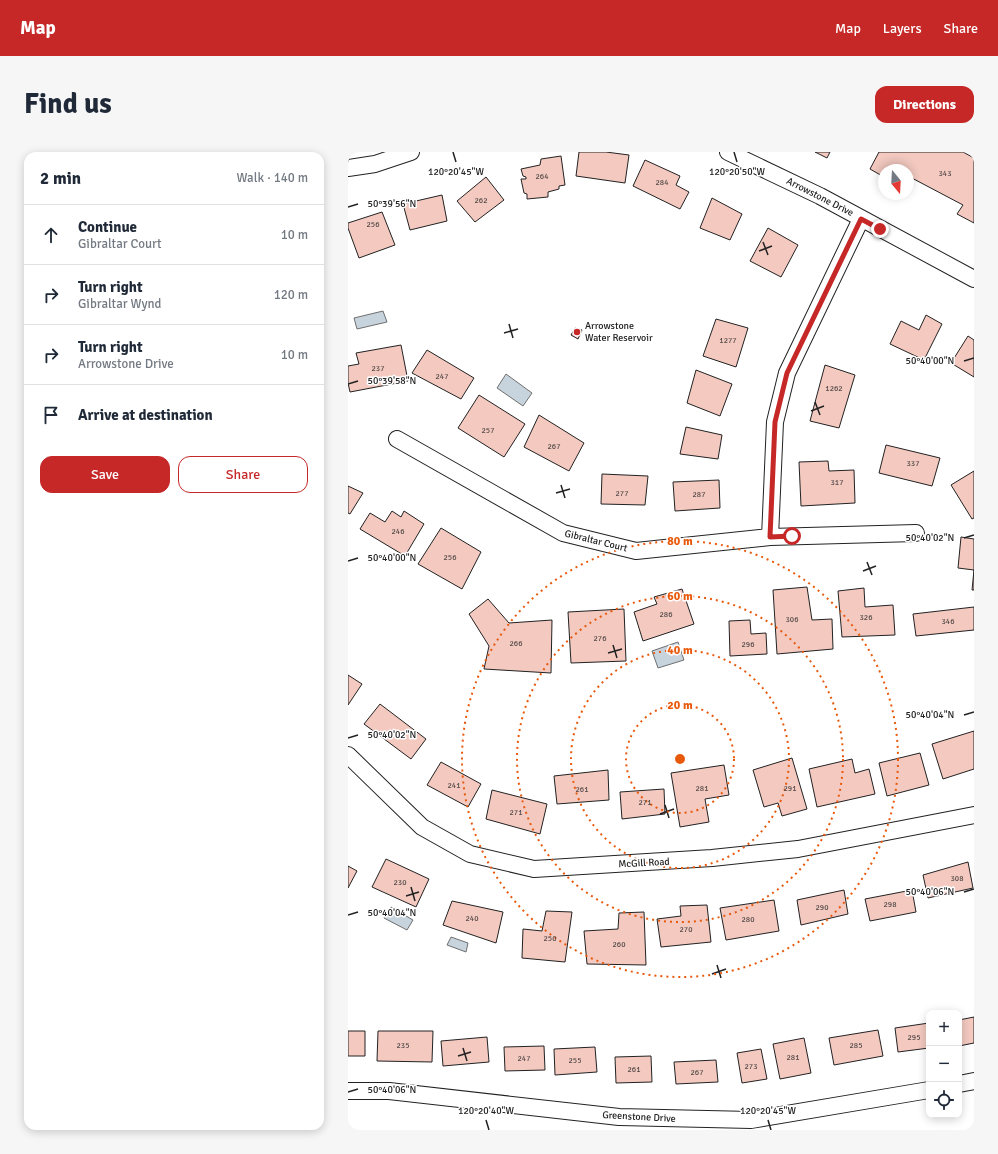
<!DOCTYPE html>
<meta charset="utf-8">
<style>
:root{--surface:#fff;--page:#f6f6f7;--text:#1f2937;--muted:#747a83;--line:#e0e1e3;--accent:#c62828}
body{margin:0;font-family:Signika,sans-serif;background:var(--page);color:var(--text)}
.controls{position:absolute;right:12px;bottom:12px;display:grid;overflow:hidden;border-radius:8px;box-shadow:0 2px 10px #0003}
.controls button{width:36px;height:36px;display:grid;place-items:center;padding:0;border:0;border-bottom:1px solid var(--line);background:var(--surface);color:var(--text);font:20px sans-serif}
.compass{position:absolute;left:530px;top:12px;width:36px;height:36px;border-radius:50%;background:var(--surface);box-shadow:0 2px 10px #0003;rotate:162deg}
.stop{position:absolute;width:12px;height:12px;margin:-9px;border:3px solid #c62828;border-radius:50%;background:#fff}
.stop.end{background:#c62828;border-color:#fff;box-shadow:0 1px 4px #0008}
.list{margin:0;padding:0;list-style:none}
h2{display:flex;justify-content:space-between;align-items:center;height:52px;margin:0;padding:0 16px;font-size:17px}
h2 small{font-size:13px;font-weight:400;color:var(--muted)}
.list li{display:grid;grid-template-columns:26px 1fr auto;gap:12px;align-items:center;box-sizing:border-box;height:60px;padding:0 16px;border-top:1px solid var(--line)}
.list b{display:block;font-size:15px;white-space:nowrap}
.list p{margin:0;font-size:13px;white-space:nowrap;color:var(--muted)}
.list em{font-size:13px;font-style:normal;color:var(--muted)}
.actions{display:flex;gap:8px;padding:12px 16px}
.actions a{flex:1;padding:9px 0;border:1px solid var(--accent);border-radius:12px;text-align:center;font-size:14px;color:var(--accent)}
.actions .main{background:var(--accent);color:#fff}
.icon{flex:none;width:22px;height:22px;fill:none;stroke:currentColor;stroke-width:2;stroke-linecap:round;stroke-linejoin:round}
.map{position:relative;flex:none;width:626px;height:978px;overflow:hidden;border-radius:12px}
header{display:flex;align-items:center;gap:24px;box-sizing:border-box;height:56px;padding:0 20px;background:var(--accent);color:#fff}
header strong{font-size:19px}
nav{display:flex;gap:22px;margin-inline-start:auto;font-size:14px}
.intro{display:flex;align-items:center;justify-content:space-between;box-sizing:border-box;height:96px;padding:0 24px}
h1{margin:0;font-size:28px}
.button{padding:10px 18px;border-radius:12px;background:var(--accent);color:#fff;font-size:14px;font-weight:700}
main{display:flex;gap:24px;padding:0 24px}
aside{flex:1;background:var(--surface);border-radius:12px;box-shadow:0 2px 10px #0003}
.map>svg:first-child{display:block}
.water{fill:#c7d3dd;stroke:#6f6f6f}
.building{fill:#f3c9c0;stroke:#222}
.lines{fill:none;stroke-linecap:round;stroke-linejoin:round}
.minor-casing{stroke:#222;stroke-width:18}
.minor{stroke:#fff;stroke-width:16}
.route{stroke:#c62828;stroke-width:5}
.ticks{fill:none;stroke:#222;stroke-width:1.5}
.ring{fill:none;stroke:#e8590c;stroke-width:2;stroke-dasharray:2 4}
.poi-dot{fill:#c62828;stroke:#fff;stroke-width:1.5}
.labels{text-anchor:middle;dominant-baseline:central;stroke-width:3;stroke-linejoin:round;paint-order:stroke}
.number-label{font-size:8px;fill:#564c4a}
.street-label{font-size:10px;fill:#222;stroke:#fff}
.poi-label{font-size:10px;fill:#222;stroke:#fff;text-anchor:start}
.ticks-label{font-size:10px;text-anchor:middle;fill:#222;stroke:#fff;stroke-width:3;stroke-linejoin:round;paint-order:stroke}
.centre{fill:#e8590c;stroke:#fff;stroke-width:2}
.ring-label{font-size:12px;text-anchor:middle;font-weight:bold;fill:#e8590c;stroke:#fff;stroke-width:3;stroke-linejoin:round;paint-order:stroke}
</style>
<header>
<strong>Map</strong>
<nav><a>Map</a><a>Layers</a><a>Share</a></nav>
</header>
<div class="intro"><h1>Find us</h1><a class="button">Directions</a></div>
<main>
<aside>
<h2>2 min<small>Walk · 140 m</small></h2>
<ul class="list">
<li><svg class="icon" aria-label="ahead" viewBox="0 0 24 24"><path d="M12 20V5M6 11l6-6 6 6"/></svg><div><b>Continue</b><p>Gibraltar Court</p></div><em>10 m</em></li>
<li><svg class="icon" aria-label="right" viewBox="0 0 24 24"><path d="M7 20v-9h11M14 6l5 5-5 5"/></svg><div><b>Turn right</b><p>Gibraltar Wynd</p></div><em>120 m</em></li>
<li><svg class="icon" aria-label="right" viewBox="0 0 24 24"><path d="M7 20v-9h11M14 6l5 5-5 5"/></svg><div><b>Turn right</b><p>Arrowstone Drive</p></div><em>10 m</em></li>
<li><svg class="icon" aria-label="arrive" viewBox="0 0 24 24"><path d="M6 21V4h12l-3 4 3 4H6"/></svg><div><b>Arrive at destination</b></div></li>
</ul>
<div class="actions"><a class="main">Save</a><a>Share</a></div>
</aside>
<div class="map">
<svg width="626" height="978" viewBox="0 0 626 978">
<rect width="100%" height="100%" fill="#fff"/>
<path class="water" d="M35,159L39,170L9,177L6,166Z
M158,222L184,241L175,254L149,236Z
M330,490L336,508L310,516L304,499Z
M43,755L65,768L59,778L36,766Z
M103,785L120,791L118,800L99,793Z"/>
<path class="building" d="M231,0H258L281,3L277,31L228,24Z
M467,0H482L479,6Z
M531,0H615L626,6V71L609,62L615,53L560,24V18H536V25L522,17Z
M213,4L217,33L211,34V37L200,40V45L179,47V42L176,41L173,27H178V25L175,24L173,17L192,13L193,7Z
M297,8L332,24L328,33L341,40L332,57L285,34Z
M138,25L156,48L127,70L109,49Z
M94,43L99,69L62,78L55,52Z
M364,46L394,62L382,88L352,76Z
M34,60L47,93L11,106L0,76V71Z
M420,76L450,93L433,125L402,109Z
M578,163L594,172L576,208L542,192L553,169L571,178Z
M368,167L400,176L388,215L355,204Z
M227,176L234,178L230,187L223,183Z
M620,184L626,188V225L603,211Z
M53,193L60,229L2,240L0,231V214L11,212L8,201Z
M79,198L126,226L113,247L64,221Z
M477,213L507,223L491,276L462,269Z
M348,218L384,232L372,264L339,251Z
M131,243L177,272L156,305L110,276Z
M191,263L236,291L221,319L176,295Z
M338,275L374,283L370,307L332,302Z
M538,293L592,306L584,334L531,321Z
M480,309L481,319L506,318L507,351L453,354L451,310Z
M626,319V366L624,367L603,333Z
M254,322L300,324L297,353L253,352Z
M371,328L372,356L327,359L325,330Z
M0,334L15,341L2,362L0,361Z
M44,359L53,365L56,359L76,372L57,404L12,377L22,361L37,370Z
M93,376L133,400L114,437L70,412Z
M613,385L626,387V438H624L626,418L610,416Z
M459,435L464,468L484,467L485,497L429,502L425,438Z
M516,436L517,455L545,453L547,483L494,485L490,439Z
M334,437L346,472L295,489L286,460L309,452L306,445Z
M140,447L161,471L204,468L203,521L136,517L141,494L121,462Z
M626,455V478L568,484L565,462Z
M276,457L278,509L223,511L220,460Z
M402,468L403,482L418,481L419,502L382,504L381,469Z
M0,523L14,532L0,553Z
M32,552L78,587L63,607L16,572Z
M626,579V617L595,627L584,592Z
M572,601L581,633L539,644L531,611Z
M444,606L459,657L434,664L430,651L416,655L405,618Z
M504,607L507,621L521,617L527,642L469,655L461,617Z
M93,610L133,632L120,655L79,633Z
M376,613L381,643L357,647L361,670L332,675L323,621Z
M260,618L261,648L209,652L206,624Z
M316,637L317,662L274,667L272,640Z
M144,638L199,652L192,682L138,667Z
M38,707L81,727L68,755L24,735Z
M620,710L625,736L580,746L575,723Z
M0,714L9,719L0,736Z
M496,738L500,762L453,773L449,748Z
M564,738L568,760L522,769L517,747Z
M426,748L431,779L378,788L372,756Z
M104,749L155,760L148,791L95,773Z
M359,753L363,790L313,795L309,767L333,764L332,754Z
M198,759L224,760L217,810L174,806L175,777L194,779Z
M296,760L298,813L239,812L236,779L270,777L271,761Z
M626,865V891L611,894V868Z
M581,871V896L550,900L547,876Z
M530,878L535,904L486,913L481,886Z
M0,879H17V904H0Z
M30,879H85L84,910L29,909Z
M139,885L141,910L95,914L93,889Z
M456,886L463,921L432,927L425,892Z
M196,894L197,918L157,919L156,895Z
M247,895L249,920L207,923L206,897Z
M413,897L419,927L394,931L389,901Z
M303,904L304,930L268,931L267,905Z
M368,908L370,930L328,932L326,910Z"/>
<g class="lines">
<g class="minor-casing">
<path id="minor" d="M380,0L472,44L626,127
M0,16L27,12L63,0
M49,287L215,381L288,399L422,385L568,381
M422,385L427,270L439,221L513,67
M0,603L74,675L122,702L186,717L364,706L450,697L626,663
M611,932L626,929
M0,939H41L271,965L403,968L581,938"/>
</g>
<use href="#minor" class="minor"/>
</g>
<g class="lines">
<path class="route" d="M444,384L422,385L427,270L439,221L513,67L532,77"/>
</g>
<path class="ticks" d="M105,0L108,10M386,0L389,10M0,55L10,52M415,90L420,103M411,99L424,94M161,172L165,186M156,181L170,177M616,209L626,206M0,232L10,229M467,250L472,263M463,259L476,254M213,333L217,346M208,341L222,337M616,386L626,383M0,409L10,406M519,410L524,423M515,419L528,414M265,493L269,506M260,501L274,497M616,563L626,560M0,586L10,583M317,653L321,666M312,662L326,657M63,735L67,749M616,740L626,737M58,744L71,740M0,763L10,760M369,813L373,826M364,822L378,817M115,896L119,909M110,904L123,900M0,940L10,937M138,968L141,978M420,968L423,978"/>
<g class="ring">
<circle cx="332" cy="607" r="54"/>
<circle cx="332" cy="607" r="109"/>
<circle cx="332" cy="607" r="163"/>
<circle cx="332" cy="607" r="218"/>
</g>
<circle class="poi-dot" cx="229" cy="180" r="4"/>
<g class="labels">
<g class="number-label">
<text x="597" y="21">343</text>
<text x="194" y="24">264</text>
<text x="314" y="30">284</text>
<text x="133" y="48">262</text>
<text x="25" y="72">256</text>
<text x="380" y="188">1277</text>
<text x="30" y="216">237</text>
<text x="94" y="224">247</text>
<text x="486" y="236">1262</text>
<text x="140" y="278">257</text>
<text x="206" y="294">267</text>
<text x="565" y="311">337</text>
<text x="489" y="330">317</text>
<text x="274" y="341">277</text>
<text x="351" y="342">287</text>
<text x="50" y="379">246</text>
<text x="102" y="405">256</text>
<text x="318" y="462">286</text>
<text x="518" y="465">326</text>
<text x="444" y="467">306</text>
<text x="600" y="469">346</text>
<text x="252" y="486">276</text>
<text x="168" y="491">266</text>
<text x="400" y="492">296</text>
<text x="106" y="633">241</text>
<text x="354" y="636">281</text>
<text x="442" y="636">291</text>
<text x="234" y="637">261</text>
<text x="297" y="650">271</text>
<text x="168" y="660">271</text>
<text x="609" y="726">308</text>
<text x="52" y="730">230</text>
<text x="542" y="752">298</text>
<text x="474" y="755">290</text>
<text x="124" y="766">240</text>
<text x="400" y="767">280</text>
<text x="338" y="777">270</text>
<text x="202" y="786">250</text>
<text x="271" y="792">260</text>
<text x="566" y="885">295</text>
<text x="55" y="893">235</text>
<text x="508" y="893">285</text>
<text x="445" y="905">281</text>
<text x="176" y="906">247</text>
<text x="227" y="908">255</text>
<text x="403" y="914">273</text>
<text x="286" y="917">261</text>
<text x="349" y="920">267</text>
</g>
<g class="street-label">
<text transform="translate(472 45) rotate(27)">Arrowstone Drive</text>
<text transform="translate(248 389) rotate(14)">Gibraltar Court</text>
<text transform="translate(296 711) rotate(-3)">McGill Road</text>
<text transform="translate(291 965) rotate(3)">Greenstone Drive</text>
</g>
<g class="poi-label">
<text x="237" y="174">Arrowstone<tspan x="237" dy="12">Water Reservoir</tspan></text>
</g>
</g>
<g class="ticks-label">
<text x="108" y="23">120°20'45"W</text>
<text x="389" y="23">120°20'50"W</text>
<text x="44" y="55">50°39'56"N</text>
<text x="582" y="212">50°40'00"N</text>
<text x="44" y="232">50°39'58"N</text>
<text x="582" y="389">50°40'02"N</text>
<text x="44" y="409">50°40'00"N</text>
<text x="582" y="566">50°40'04"N</text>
<text x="44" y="586">50°40'02"N</text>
<text x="582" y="743">50°40'06"N</text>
<text x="44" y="764">50°40'04"N</text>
<text x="44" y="941">50°40'06"N</text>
<text x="138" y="962">120°20'40"W</text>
<text x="420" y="962">120°20'45"W</text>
</g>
<circle cx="332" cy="607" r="6" class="centre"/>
<g class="ring-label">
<text x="332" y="393">80 m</text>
<text x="332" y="448">60 m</text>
<text x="332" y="502">40 m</text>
<text x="332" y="557">20 m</text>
</g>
</svg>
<div class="controls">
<button>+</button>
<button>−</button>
<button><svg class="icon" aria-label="locate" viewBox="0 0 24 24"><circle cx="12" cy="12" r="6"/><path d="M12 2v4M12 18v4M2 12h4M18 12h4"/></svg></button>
</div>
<svg class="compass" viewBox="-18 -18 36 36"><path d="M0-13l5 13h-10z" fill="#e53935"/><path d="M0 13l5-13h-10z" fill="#747a83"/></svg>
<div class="stop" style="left:444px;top:384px"></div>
<div class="stop end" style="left:532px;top:77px"></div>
</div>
</main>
